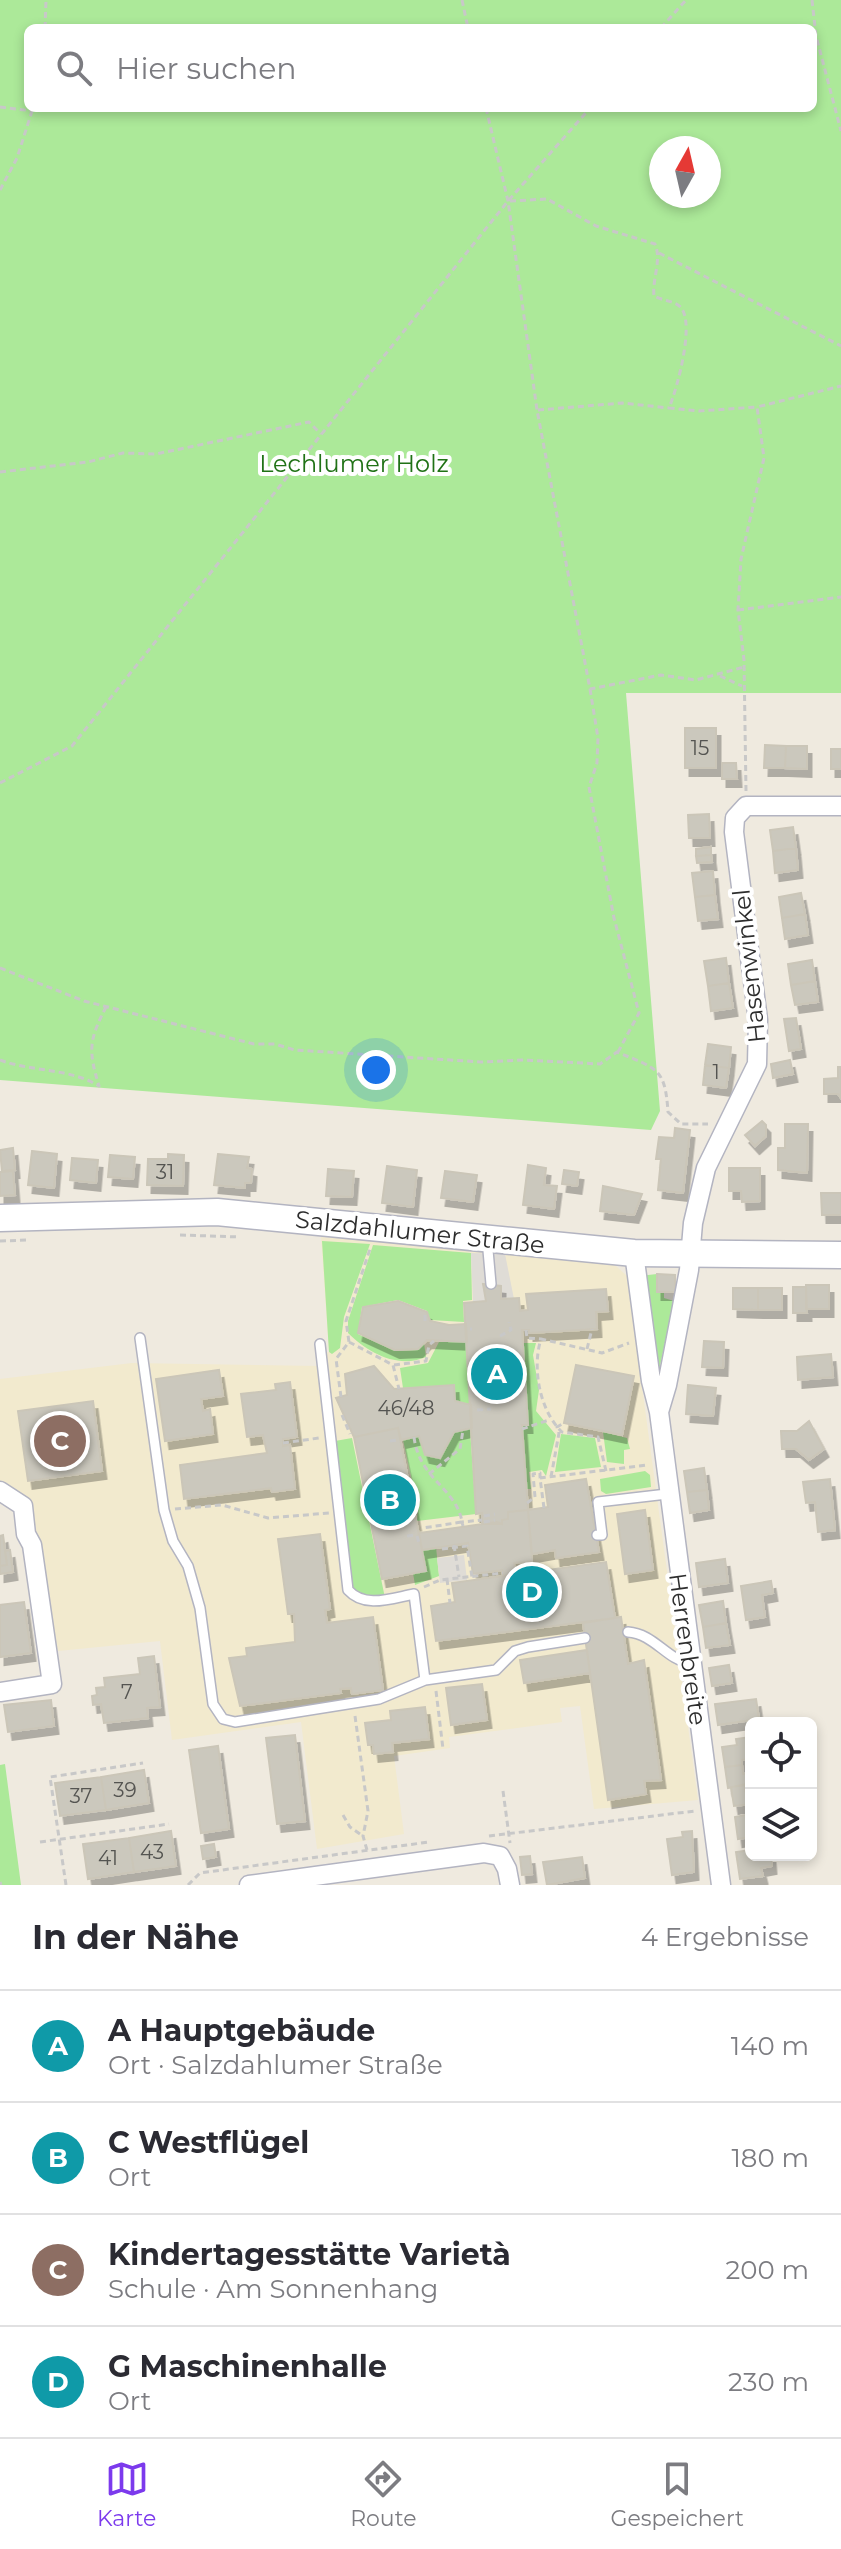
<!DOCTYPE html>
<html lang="de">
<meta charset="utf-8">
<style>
:root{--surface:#fff;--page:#f7f7f7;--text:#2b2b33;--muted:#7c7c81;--line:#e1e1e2;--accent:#7c3aed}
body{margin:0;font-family:Montserrat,sans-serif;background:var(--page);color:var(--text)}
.controls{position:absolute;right:24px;bottom:24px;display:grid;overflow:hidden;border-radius:12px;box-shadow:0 4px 12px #0003}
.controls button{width:72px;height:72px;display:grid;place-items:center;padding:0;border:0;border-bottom:2px solid var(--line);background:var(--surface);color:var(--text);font:40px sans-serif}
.compass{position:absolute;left:649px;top:136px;width:72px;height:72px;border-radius:50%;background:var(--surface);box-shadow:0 4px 12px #0003;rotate:8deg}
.you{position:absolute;left:376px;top:1070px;width:28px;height:28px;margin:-20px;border:6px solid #fff;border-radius:50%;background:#1a73e8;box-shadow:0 0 0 12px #1a73e833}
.badge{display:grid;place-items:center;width:52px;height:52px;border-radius:50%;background:var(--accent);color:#fff;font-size:26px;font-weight:700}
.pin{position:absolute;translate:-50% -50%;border:4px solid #fff;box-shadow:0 2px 8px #0006}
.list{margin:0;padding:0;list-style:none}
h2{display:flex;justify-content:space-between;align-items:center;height:104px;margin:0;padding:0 32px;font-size:34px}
h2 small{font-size:26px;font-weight:400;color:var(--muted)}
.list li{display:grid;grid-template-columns:52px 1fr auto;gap:24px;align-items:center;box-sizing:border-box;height:112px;padding:0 32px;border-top:2px solid var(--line)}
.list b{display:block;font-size:30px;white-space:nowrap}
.list p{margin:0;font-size:26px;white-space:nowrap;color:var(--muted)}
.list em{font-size:26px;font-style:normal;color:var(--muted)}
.icon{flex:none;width:44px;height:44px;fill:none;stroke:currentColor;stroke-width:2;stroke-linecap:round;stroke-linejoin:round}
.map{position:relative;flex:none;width:841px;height:1885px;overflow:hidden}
.search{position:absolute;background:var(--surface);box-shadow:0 4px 12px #0003;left:24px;right:24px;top:24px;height:88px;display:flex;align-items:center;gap:20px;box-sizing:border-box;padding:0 28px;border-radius:12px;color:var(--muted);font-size:30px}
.sheet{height:552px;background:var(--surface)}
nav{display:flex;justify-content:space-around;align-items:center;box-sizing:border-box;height:112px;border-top:2px solid var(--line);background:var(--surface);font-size:22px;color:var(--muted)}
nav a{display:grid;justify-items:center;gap:4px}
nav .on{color:var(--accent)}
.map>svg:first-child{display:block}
.education{fill:#f2eace}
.green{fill:#ace999;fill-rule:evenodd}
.plaza{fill:#dfdcd6}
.building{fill:#cbc8bd;stroke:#cbc6b8;stroke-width:2;filter:url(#shadow)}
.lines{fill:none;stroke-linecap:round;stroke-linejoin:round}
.service-casing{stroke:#b3b4c1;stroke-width:12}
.minor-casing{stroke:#b3b4c1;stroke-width:21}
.secondary-casing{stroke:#b3b4c1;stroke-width:29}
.path{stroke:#c8c8c8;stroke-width:3;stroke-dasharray:6 4;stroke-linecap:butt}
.service{stroke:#fff;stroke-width:9}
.minor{stroke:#fff;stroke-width:18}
.secondary{stroke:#fff;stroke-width:26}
.labels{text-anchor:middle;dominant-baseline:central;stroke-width:8;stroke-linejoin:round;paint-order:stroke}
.number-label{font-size:20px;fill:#545451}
.park-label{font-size:24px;fill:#207216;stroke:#fff}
.street-label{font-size:24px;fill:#2d2d2d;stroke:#fff}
</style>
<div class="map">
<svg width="841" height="1885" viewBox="0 0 841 1885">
<defs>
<filter id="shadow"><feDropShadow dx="4.5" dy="8" stdDeviation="0" flood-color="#0004"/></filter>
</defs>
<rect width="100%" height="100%" fill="#efeadf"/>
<path class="education" d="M321,1237L602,1260L615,1265L627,1276L698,1800L594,1809L580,1706L560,1708L562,1722L449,1737L450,1748L394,1756L404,1834L317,1849L301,1722L172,1740L160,1641L58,1651L31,1502L0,1482V1379L132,1363L321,1366L320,1353L329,1352Z"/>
<path class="green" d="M0,0H841V693H626L660,1111L651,1130L0,1080ZM28,28H813V108H28ZM661,148H709V196H661Z
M322,1241L370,1244L344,1317L340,1348L332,1354L329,1352Z
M373,1245L471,1253L472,1300L463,1301L464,1322L430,1320L427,1311L398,1300L362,1307L358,1334L395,1351L418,1350L424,1343L426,1357C398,1369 368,1353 348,1333V1321Z
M657,1274V1292H664V1298L674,1301L658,1375L639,1276Z
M439,1342H467L471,1405L455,1401L454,1385L403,1388L400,1368L428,1363Z
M523,1343H536L533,1355L539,1390L536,1411L556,1435L546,1476L542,1470L529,1472L531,1489H526L522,1425L528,1424Z
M470,1429L476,1514L417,1521L418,1508L403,1440L419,1436L425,1454L440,1457L454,1432Z
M603,1432L627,1438L630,1449L624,1450V1464L607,1462Z
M561,1434L595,1438L601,1467L555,1472Z
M352,1438L385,1598L371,1600L350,1586L335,1441Z
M645,1471L650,1475L651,1487L606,1494L601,1491L600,1479Z
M436,1547L439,1576L415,1585L413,1573L426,1571L422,1550Z
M5,1764L21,1885H0V1765Z"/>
<path class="plaza" d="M471,1253L505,1254L514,1299H501V1286L484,1284L486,1301L473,1302Z
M464,1555L467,1580L440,1583L437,1558Z"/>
<path class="building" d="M685,728H716V768H685Z
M765,745L786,746L785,768H764Z
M786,746H807V769L785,768Z
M831,749H841V769H831Z
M722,763H736L737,779H722Z
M709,814L710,838H689L688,815Z
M793,827L796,848L773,851L770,830Z
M711,847V855L696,856V849Z
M796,848L798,870L775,873L773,851Z
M711,855L712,862L697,863L696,856Z
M713,871L715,895L695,897L692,873Z
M801,893L805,914L782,918L779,897Z
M715,895L718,919L698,921L695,897Z
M805,914L808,935L785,939L782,918Z
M726,958L729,983L708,986L704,961Z
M812,960L815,981L791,985L788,964Z
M815,981L818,1002L795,1005L791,985Z
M729,983L733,1008L711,1011L708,986Z
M796,1018L801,1049L789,1051L784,1019Z
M708,1044L731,1047L729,1068L705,1065Z
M790,1060L793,1074L773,1078L771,1064Z
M705,1065L729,1068L726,1088L703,1085Z
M838,1067H841V1098L838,1094H824V1079L838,1078Z
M762,1121L766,1125V1136L755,1146L745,1135Z
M785,1124H808L807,1173L778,1170V1148H785Z
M675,1128L690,1130L683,1193L658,1190L661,1159H656L659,1137L674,1138Z
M13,1148L15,1170L2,1171L0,1150Z
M32,1151L57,1154L54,1188L28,1185Z
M168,1154L184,1155L183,1186L147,1185L148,1159H168Z
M218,1154L249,1157L247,1168L252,1169L251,1183H245V1188L214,1185Z
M110,1155L135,1157L133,1179L108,1177Z
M72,1158L98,1160L96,1183L70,1180Z
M528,1165L546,1168L544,1185L557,1186L554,1209L523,1205Z
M387,1166L417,1170L413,1207L382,1203Z
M729,1168H760V1201L742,1202L741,1191H729Z
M328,1169L354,1171L352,1197L326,1196Z
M564,1170L579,1172L577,1186L562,1184Z
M13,1171L15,1195L0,1196V1172Z
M445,1171L477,1175L473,1202L441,1198Z
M603,1186L642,1194L634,1215L600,1211Z
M821,1193H841V1215H822Z
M657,1274L675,1275V1292H657Z
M483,1284L501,1286V1299L519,1298L520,1311L528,1310L526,1294L606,1289L608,1311L596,1312L597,1329L529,1333V1330H522L528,1425H522L528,1510L508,1512V1519L502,1520V1524H482V1513L476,1514L464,1303L486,1301Z
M806,1285H829V1309H806Z
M793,1287H806L807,1313H793Z
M733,1288H758V1310L733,1309Z
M758,1288H782V1310H758Z
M398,1301L427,1312L430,1321L449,1325L466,1324L467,1342L427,1340L418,1349L395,1350L358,1333L363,1307Z
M704,1341L724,1342L723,1368L702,1367Z
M831,1354L833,1377L798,1380L797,1357Z
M576,1365L634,1376L622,1435L564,1423Z
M374,1366L394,1389L454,1385L455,1401L471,1405L472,1428L454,1432L440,1458L425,1455L419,1436L401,1440L398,1428L354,1437L336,1398L347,1395L345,1374Z
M219,1370L223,1396L201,1399L203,1411L210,1409L213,1434L165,1441L156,1379Z
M290,1382L297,1437L283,1439V1446L290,1445L295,1489L272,1492L271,1488L184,1499L180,1465L267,1453L263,1435L247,1437L241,1394L276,1390L275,1384Z
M688,1385L716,1388L713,1416L686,1414Z
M93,1401L102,1471L28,1481L18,1411Z
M809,1421L824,1449L809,1460L796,1449H782L781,1431H797Z
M398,1428L426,1571L382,1579L354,1437Z
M704,1468L707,1490L687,1492L684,1471Z
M586,1479L599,1552L556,1558L555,1550L532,1554L528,1510L548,1507L545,1485Z
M830,1479L835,1530L818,1532L815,1502L806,1503L803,1482Z
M707,1490L709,1510L690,1513L687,1492Z
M528,1510L532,1561L514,1563L515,1575L503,1576L502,1570L473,1574L468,1543L422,1550L419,1533L497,1522L502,1524V1520L508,1519V1512Z
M645,1510L653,1570L625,1574L617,1514Z
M320,1534L330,1609L325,1610L327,1623L373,1617L383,1690L352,1694L351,1688L340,1689L341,1693L240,1706L229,1658L247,1656L246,1648L295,1642L294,1614H288L278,1539Z
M3,1535L7,1565L0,1566V1536Z
M10,1550L13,1572L0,1574V1566L7,1565L5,1551Z
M725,1559L728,1583L699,1587L696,1563Z
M606,1562L615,1618L436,1641L431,1606L455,1602L452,1583Z
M771,1581L773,1593L762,1595L765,1617L746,1620L741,1586Z
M723,1601L726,1623L703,1627L699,1605Z
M24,1602L31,1653L0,1657V1605Z
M621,1617L628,1664L644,1660L661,1780L644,1781L646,1794L608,1800L583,1623Z
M726,1623L730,1645L706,1648L703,1627Z
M587,1650L590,1673L524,1683L520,1660Z
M154,1656L160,1707L147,1708L148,1718L104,1723L101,1704L93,1705L92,1696L97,1695L96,1688L105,1687L104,1678L140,1674L138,1658Z
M729,1665L732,1683L712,1686L709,1668Z
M482,1684L487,1720L451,1725L446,1688Z
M756,1699L759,1719L718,1725L715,1704Z
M51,1700L54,1726L8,1732L4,1705Z
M425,1707L429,1739L392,1743L393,1752L374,1754L373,1745H368L365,1723L391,1720L390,1711Z
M295,1735L305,1821L277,1824L266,1738Z
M751,1737V1759L742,1760V1765L725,1767L722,1747L737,1745L736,1739Z
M218,1746L229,1829L201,1833L189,1750Z
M742,1765L743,1774L751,1773V1783L728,1788L725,1767Z
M144,1770L149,1803L106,1810L101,1777Z
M101,1777L106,1810L60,1816L55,1783Z
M745,1785V1791L751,1790V1804L734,1806L731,1787Z
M751,1814V1837L738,1839L735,1817Z
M171,1831L176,1866L134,1872L129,1838Z
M692,1831L694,1872L672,1875L667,1839L683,1837L682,1832Z
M129,1838L134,1872L88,1879L83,1844Z
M214,1844L216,1857L203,1859L201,1846Z
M751,1850V1855H771L772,1866L761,1868L763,1876L740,1879L736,1852Z
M530,1856L532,1874L522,1875L520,1857Z
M582,1857L585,1878L547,1885L543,1862Z"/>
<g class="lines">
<g class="service-casing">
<path id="service" d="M487,1239L491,1284
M140,1338L164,1510L173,1541L188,1566L200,1608L213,1704L223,1719L235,1722L379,1699L425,1680L496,1670L515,1651L528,1647L585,1638
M320,1344L348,1590C365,1609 392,1598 414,1594L425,1680
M597,1535H602L598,1502L667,1494
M628,1632C654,1634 665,1658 690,1664"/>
</g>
<g class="minor-casing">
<path id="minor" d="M634,1253L651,1381L659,1412L721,1885
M659,1412L667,1385L689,1270L693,1223L706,1168L757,1064L758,1020L734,832L735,818L746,806H841
M0,1491L23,1506L26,1534L32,1545L52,1684L0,1692
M249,1885L484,1853L500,1856L507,1869L510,1885"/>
</g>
<g class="secondary-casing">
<path id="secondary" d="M0,1218L217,1212L634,1253L841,1255"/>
</g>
<path class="path" d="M462,0L468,28
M812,0L816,36L841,131
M45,28L46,0
M661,28L686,0
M0,107L33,111
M486,108L508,201L537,410L590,689L661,675L696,680L744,667
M0,190L17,158L33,108
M510,201L547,199L596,226L655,244C662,260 652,279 654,296C663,301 677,301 682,309C694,327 677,389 669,408L699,411L757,407
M659,253L841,346
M538,410L622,403L669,408
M0,472L88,462L123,453L156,454L309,422L321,434
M738,610L841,597
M720,676L742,686
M590,689L598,738L597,763L589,787L614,918L639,1013L618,1052
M0,783L72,746L508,201L590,108
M746,791L744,660L738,610L741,559L764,458L757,407L841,386
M0,968L84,1001L254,1044H275L295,1050L481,1062L524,1060L600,1064L617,1052C657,1069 665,1067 668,1112L681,1124H708
M0,1060C32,1072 70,1068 99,1086C88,1050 89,1040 106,1007
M180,1235L240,1237
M0,1241L28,1240
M425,1315V1322
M470,1329H472
M526,1330L527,1338L541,1339
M500,1336L511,1330L509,1322
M349,1342L393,1365L399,1389
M587,1349L592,1329
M394,1365L426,1361L429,1345L434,1341
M341,1397L336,1359L349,1342L346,1321L370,1249
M477,1410L491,1409
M342,1415L350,1434
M522,1429L549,1420
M414,1437C419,1479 457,1489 462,1522L423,1528
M390,1441L397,1440
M283,1443L319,1438
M606,1471L598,1437L562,1432C539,1410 532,1367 541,1339L602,1353L629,1343
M429,1474L460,1449L463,1430
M551,1477L559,1433L557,1427L564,1423
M527,1503L535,1497L533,1474L540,1473V1477
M544,1508L540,1478L648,1465
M175,1509L222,1505L268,1518L329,1513
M484,1516L495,1514
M484,1522L495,1520
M463,1526L462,1522L482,1520
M407,1536L416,1535
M417,1536L419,1543
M454,1545L459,1577
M442,1549L467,1546L472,1577
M447,1579L450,1603
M424,1587L440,1580L503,1573
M436,1691L443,1749
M355,1716L368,1811L363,1836L367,1850
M503,1791L510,1843
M343,1815L350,1827L363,1836
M489,1836L695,1811
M40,1842L169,1824
M0,1882L1,1885
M66,1885L50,1777L143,1763
M188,1885L200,1873L429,1842"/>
<use href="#service" class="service"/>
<use href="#minor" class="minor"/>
<use href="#secondary" class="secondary"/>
</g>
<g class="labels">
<g class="number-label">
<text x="700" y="748">15</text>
<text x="716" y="1072">1</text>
<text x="165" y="1172">31</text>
<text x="406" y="1408">46/48</text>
<text x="127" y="1692">7</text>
<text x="125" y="1790">39</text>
<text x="81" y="1796">37</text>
<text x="152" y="1852">43</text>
<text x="108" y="1858">41</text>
</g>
<g class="park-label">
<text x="354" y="463">Lechlumer Holz</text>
</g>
<g class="street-label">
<text transform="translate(749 966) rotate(-96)">Hasenwinkel</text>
<text transform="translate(420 1232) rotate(6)">Salzdahlumer Straße</text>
<text transform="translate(688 1649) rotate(82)">Herrenbreite</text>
</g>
</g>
</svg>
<div class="controls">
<button><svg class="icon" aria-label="locate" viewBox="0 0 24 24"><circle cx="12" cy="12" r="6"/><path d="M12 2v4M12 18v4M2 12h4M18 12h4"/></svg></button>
<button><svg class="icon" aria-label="layers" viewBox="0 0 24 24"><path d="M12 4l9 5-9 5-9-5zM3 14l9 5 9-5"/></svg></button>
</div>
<svg class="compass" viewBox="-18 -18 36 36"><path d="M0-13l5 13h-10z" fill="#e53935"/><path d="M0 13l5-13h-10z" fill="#7c7c81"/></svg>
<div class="you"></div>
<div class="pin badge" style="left:497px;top:1374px;background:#0f9aa8">A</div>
<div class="pin badge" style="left:390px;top:1500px;background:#0f9aa8">B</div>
<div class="pin badge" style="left:60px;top:1441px;background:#8d6e63">C</div>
<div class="pin badge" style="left:532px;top:1592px;background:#0f9aa8">D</div>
<div class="search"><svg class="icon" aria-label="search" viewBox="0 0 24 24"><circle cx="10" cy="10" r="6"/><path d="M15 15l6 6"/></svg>Hier suchen</div>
</div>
<section class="sheet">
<h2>In der Nähe<small>4 Ergebnisse</small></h2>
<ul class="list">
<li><span class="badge" style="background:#0f9aa8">A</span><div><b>A Hauptgebäude</b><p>Ort · Salzdahlumer Straße</p></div><em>140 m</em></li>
<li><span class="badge" style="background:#0f9aa8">B</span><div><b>C Westflügel</b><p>Ort</p></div><em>180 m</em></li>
<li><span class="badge" style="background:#8d6e63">C</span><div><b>Kindertagesstätte Varietà</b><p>Schule · Am Sonnenhang</p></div><em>200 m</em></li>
<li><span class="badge" style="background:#0f9aa8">D</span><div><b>G Maschinenhalle</b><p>Ort</p></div><em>230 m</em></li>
</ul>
</section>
<nav>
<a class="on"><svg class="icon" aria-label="map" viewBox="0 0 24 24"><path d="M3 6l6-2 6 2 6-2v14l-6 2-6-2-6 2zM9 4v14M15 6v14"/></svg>Karte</a>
<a><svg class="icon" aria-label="directions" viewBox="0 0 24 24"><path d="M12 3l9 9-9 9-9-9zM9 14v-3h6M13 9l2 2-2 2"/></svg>Route</a>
<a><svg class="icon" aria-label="saved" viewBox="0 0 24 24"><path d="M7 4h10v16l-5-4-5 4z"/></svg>Gespeichert</a>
</nav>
